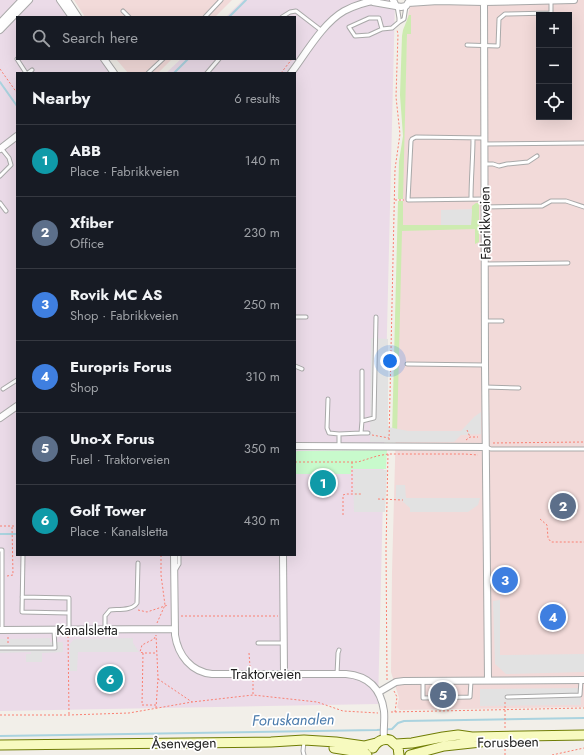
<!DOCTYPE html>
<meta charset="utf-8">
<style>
:root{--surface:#171b24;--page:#20242c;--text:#f1f3f6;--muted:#9ea1a6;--line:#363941;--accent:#7c3aed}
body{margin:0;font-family:Jost,sans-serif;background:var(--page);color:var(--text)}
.controls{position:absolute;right:12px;top:12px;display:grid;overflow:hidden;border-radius:0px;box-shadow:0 4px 16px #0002}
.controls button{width:36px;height:36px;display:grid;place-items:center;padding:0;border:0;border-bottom:1px solid var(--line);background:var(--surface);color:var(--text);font:20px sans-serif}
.you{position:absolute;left:390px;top:361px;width:14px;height:14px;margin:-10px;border:3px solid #fff;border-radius:50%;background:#1a73e8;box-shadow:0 0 0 6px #1a73e833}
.badge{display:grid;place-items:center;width:26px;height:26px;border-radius:50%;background:var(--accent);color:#fff;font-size:13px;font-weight:700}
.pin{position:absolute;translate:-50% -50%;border:2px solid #fff;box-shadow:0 1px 4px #0006}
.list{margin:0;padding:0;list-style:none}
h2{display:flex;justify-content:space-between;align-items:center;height:52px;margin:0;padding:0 16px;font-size:17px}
h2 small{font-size:13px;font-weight:400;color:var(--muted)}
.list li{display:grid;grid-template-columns:26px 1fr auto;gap:12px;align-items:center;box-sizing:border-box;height:72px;padding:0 16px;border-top:1px solid var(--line)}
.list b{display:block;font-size:15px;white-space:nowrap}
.list p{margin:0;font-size:13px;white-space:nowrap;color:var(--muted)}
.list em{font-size:13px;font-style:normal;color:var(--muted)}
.icon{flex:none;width:22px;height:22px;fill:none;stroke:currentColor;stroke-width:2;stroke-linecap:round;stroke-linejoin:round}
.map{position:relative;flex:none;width:584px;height:755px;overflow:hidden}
.search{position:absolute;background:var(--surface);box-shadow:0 4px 16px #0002;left:16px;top:16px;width:280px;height:44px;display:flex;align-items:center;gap:10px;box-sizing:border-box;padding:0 14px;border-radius:0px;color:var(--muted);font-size:15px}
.panel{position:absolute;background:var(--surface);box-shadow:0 4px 16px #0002;left:16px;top:72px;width:280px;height:484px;border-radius:0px}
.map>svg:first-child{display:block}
.commercial{fill:#f2dad9;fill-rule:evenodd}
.industrial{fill:#ebdbe8}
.grass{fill:#cdebb0}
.park{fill:#c8facc}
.parking{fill:#e2e2e2}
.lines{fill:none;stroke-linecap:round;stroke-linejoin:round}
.stream{stroke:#aad3df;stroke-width:2}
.lane-casing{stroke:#a9a9a9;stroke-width:5}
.street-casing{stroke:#a9a9a9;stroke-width:8}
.secondary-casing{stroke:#707d05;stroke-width:11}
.path{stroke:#fa8072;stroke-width:1;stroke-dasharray:2 2;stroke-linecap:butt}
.lane{stroke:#fff;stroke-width:3}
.street{stroke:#fff;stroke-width:6}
.secondary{stroke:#f7fabf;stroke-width:9}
.labels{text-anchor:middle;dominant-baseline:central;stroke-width:3.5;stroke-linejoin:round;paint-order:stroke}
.street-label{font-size:14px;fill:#222;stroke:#fff}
.water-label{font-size:15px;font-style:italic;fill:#4a7aab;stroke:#fff}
</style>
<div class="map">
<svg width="584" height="755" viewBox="0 0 584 755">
<rect width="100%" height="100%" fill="#f2efe9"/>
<path class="commercial" d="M74,0H232L215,17H85Z
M411,0H584V707L400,710L397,707L399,698L391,672L392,572L407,21ZM539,15H569V117H539Z
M116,59H172L158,73H128Z"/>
<path class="industrial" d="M0,0H69L80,17H17V59H107L116,73H17V555H295V73H166L181,59H295V17H226L243,0H395L378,704L0,711Z"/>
<path class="grass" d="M409,15H411V34H407L403,199H398L399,161L403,136L400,95L402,36L403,30Z
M398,201H403V225H471L472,206L476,203H479V242L475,244V229L402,231L397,435L392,436Z"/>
<path class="park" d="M387,450L386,469H351V474H295V452L298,451Z"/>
<path class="parking" d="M472,209L471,225H441V210Z
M371,338L388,339V427L408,431H461L474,417L481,412V434L461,435L454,442H370Z
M353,470H387L385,512H354Z
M396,485H405L406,498H480L478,505L468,512H410V508L401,500H396Z
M500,600V655L584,654V672L506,674L495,664L493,601Z
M50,638V642H63V652L42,653V662H26V654H31V652L0,653V639H7L8,644H10V639Z
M133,638V643L139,652H78L77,671H70V644L74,639Z
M581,688V705L480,706V689Z"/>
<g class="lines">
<path class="stream" d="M229,17L246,0
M174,73L188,59
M0,82L17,106
M0,534H17
M0,736L377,730L392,729L398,723L404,721L584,718"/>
<g class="lane-casing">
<path id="lane" d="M397,6L399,18V22L404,19L406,6
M123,11L129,17
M205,17L221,0
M282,17L290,12L296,11L322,31
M382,29L379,18H369L349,27L355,36L369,35L382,29L392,28L399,22
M467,45L498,46L499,19L505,14L551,13V1
M17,59L26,73
M28,73L32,70
M148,73L163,59
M207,73L219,59
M484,138L416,137L412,139L411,141L408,200L485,199
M484,144L584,143
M485,164H493L499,166L507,164L528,162L537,156
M0,176L11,165L9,158L1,148
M471,199C471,178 473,158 473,138
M0,203L6,211
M485,207L542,206L551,201H566L584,207
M485,264L568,263
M295,317H306
M484,321H502
M407,364L485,365
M295,366L302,369
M362,371V421
M485,387L519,388
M3,389L17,380
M328,399L327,428L329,433L339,434V447
M361,433H368
M339,434L361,433L362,421L374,418L376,317
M486,447L491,449H584
M0,550H2V630
M23,555L22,612L69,613
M176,569L179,564V555
M22,597L69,598V630
M105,629V616L110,610C118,609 132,611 137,603L138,563
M258,643H283
M0,648H55L54,630
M337,674L338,653L339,650
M423,680V698L470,697L471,681
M507,697L580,695L581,680
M304,742L303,751L304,755"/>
</g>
<g class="street-casing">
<path id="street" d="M60,0L72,17
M67,0L78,17
M393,0L396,6L401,7L406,6L410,0
M484,0L485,365L488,679
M373,2L396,6
M408,3L438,1L484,2L574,0
M0,23L22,0
M0,30L29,0
M104,59L114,73
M291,73C306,53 323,23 344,11C355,5 366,2 377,0
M0,149L17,136
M0,418L17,406
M295,446L486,447
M174,555L175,635C178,655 191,672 212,674H346C369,676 381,689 384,711C385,721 383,730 384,739
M283,555L284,674
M0,630L175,629
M379,692L396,682L404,681L584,680"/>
</g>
<g class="secondary-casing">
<path id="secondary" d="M396,744L412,743L443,737L458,735L472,737L584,735
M0,745L271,742L304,740L336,742L364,746L376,743
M334,748L365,753L367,755
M373,748C377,741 383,738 390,740L398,747L399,755
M410,755L444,746L481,742"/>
</g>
<path class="path" d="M0,69L17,93
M281,73L292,59
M395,200H404
M467,430L470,437
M372,435L389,438
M389,440L395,169L400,134L396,97L398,34L397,30
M466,440L470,437H478
M493,443L584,442
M295,462H358L377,456L388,454H465L478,455
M352,462V493
M378,499L403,500
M343,515V495L346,494H361
M540,519L547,525L548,538L551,542H584
M0,526H17
M7,576L13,575L12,526
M138,610L147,612L168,605
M181,616H278
M157,623L165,605L161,575V555
M68,636L69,714
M8,637V644
M143,653L140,652L142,645L154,639L156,635
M249,653L250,667
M158,679L192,702
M253,680V695
M387,680L386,549L388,453
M394,691L397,697L395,712
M156,705H142L143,653H157
M156,708L158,678L156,635
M391,712L584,708
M0,715H69L129,713L192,702L253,695L317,702L343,711L378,713
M505,728V701
M505,745V755
M552,755L584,748"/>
<use href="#lane" class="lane"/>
<use href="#street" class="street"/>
<use href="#secondary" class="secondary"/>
</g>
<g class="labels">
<g class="street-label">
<text transform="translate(485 223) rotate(-91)">Fabrikkveien</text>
<text x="87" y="630">Kanalsletta</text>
<text x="266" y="674">Traktorveien</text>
<text transform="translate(508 742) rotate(-1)">Forusbeen</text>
<text transform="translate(184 743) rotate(-1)">Åsenvegen</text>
</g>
<g class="water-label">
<text transform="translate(293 720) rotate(-1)">Foruskanalen</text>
</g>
</g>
</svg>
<div class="controls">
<button>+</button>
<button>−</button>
<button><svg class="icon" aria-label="locate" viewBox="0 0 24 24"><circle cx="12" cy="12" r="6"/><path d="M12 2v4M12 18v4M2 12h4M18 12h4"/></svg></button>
</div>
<div class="you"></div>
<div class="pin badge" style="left:323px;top:483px;background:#0f9aa8">1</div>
<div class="pin badge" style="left:563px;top:506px;background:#5c6f8a">2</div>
<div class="pin badge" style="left:505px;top:580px;background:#3f7fe0">3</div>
<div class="pin badge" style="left:553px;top:617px;background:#3f7fe0">4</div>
<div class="pin badge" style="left:443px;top:695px;background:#5c6f8a">5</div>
<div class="pin badge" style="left:110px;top:679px;background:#0f9aa8">6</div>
<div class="search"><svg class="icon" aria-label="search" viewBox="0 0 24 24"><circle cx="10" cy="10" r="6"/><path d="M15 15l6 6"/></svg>Search here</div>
<section class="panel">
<h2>Nearby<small>6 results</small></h2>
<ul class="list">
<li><span class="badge" style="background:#0f9aa8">1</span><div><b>ABB</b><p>Place · Fabrikkveien</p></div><em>140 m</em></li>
<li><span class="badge" style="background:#5c6f8a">2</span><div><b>Xfiber</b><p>Office</p></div><em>230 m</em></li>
<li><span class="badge" style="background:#3f7fe0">3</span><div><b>Rovik MC AS</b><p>Shop · Fabrikkveien</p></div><em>250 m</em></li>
<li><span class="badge" style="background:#3f7fe0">4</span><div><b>Europris Forus</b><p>Shop</p></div><em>310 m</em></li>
<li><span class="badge" style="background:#5c6f8a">5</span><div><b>Uno-X Forus</b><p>Fuel · Traktorveien</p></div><em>350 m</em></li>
<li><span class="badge" style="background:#0f9aa8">6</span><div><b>Golf Tower</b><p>Place · Kanalsletta</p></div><em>430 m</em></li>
</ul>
</section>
</div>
